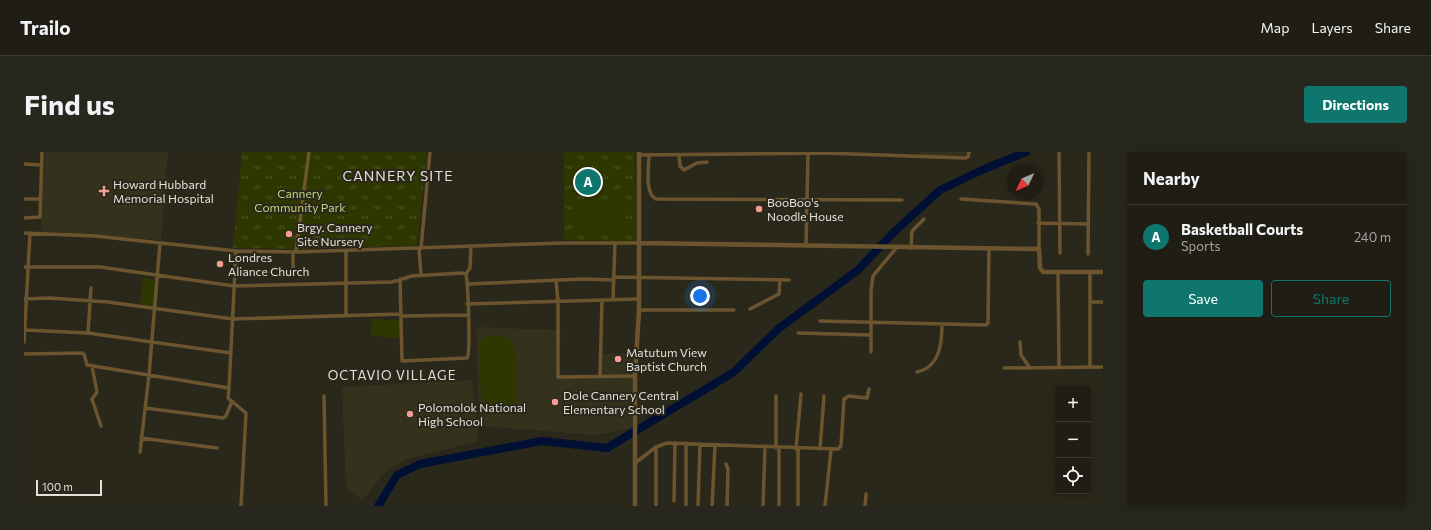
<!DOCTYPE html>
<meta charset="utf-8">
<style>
:root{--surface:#201e14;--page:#28271d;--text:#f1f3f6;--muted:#a2a2a0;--line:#3d3c34;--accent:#0f766e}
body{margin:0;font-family:Commissioner,sans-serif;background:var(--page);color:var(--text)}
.controls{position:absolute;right:12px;bottom:12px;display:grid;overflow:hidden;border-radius:4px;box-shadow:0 2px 10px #0003}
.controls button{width:36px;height:36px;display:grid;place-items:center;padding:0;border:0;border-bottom:1px solid var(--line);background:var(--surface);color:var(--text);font:20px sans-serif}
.compass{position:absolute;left:983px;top:12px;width:36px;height:36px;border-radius:50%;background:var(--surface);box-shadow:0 2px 10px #0003;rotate:226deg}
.scale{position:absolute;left:12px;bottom:10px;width:66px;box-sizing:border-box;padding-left:4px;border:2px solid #e2e0d8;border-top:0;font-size:11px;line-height:14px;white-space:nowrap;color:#e2e0d8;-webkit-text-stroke:3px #2a281b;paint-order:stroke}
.you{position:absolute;left:676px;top:144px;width:14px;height:14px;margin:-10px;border:3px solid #fff;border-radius:50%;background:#1a73e8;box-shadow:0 0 0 6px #1a73e833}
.badge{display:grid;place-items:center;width:26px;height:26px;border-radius:50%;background:var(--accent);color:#fff;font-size:13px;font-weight:700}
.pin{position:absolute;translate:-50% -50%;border:2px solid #fff;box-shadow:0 1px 4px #0006}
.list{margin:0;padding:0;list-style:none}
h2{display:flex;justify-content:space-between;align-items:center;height:52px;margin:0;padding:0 16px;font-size:17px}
h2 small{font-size:13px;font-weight:400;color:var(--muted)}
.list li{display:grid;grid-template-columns:26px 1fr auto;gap:12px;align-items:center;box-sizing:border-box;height:64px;padding:0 16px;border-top:1px solid var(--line)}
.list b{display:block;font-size:15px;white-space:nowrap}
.list p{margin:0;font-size:13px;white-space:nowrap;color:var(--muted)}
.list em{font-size:13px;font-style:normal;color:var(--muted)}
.actions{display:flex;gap:8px;padding:12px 16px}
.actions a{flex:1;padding:9px 0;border:1px solid var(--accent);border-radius:4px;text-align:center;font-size:14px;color:var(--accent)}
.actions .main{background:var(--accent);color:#fff}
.icon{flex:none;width:22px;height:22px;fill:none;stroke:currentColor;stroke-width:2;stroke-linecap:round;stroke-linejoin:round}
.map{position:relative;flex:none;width:1079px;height:354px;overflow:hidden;border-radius:4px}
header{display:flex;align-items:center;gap:24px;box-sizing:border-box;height:56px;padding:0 20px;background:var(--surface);border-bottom:1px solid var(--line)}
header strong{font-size:19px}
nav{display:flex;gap:22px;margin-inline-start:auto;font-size:14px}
.intro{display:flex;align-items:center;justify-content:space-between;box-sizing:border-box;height:96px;padding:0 24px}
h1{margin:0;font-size:28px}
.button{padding:10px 18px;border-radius:4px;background:var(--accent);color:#fff;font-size:14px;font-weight:700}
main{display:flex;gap:24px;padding:0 24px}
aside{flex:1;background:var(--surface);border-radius:4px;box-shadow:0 2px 10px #0003}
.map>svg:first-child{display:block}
.built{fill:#34311d}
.grass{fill:url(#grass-tufts)}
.pitch{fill:#2f3700}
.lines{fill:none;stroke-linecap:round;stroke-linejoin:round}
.river{stroke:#001035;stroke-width:8}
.minor{stroke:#6c552e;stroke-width:3.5}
.tertiary{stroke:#6c552e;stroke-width:4.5}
.poi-dot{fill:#f59c93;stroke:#2a281b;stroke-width:1.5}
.labels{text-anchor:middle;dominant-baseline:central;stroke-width:4;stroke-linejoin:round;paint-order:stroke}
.poi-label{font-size:12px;fill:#e2e0d8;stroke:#2a281b;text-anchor:start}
.park-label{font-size:12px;fill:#c2d27e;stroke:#2a281b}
.neighbourhood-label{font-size:13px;letter-spacing:1px;fill:#e2e0d8;stroke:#2a281b}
.quarter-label{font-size:14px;letter-spacing:1px;fill:#e2e0d8;stroke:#2a281b}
</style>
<header>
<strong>Trailo</strong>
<nav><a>Map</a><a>Layers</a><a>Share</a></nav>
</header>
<div class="intro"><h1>Find us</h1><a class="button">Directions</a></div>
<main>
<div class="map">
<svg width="1079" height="354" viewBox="0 0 1079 354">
<defs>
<pattern id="grass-tufts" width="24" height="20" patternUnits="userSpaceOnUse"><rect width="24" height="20" fill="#2f3700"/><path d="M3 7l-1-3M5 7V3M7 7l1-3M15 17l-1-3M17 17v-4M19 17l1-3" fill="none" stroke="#4d5424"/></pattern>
</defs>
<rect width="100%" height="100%" fill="#2a281b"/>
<path class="built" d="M21,0H144L137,88L17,79Z
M895,0H944V4L895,3Z
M452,175L537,178L533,226H609L608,276L572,283L456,274Z
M578,201L607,202L606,222L577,223Z
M448,228L455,289L383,307L361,320L339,348L322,336L318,235Z"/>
<path class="grass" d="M218,0H403L393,93L269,97L209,96Z
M540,0H611L612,89L540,88Z"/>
<path class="pitch" d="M553,21H576V35H553Z
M548,48H601L602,80L548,81Z
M119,126L132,128L129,154L116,152Z
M348,167L377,169V186L347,184Z
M465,183C472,183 481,184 486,189C496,199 494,240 494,254C486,273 461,259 457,245L455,198L458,188Z"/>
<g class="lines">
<path class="river" d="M354,354L373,323L396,312L518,289L583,296L710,220L754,177L834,118L870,80L916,38L958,18L1002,0"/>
<path class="minor" d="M1035,0L1036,101
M615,3L801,1L941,6L944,5L945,0
M625,3C625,15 620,41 632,47L878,48
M655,3L656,14L660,18L673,11L683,10
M0,12L17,13
M0,47H17
M937,47L1012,52L1015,57V97
M0,66L16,65L18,0
M1014,71L1064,72
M0,81L71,84L212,99L272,100L539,91H615
M782,93L784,1
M395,96L397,123
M397,96L406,0
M887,96L888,79L900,67
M272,100L285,0
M1064,102L1065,0
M0,115H76L210,134L368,130L388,124L438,121L442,122
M1066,120V215
M1034,121L1035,215
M269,122V100
M590,125L765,128
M376,127L378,209L443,206C447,202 444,131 442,122L446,116L447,94
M532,128L534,150V225L611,224
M444,132L559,127L590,128
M0,147L25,146L84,150L209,167L377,162
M589,147L591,91
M1066,150H1079
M443,152L615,147
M726,157L755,142L756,128
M615,158H710
M322,164V99
M378,164L444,163
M796,169L962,173L964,171L965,96
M0,178L64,181L207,201
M64,181L67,136
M774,181L847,183
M0,190L6,81
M996,190L997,203L1006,216
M847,200V139L849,124L873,95
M0,202L58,201L60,202L63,213L205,236L212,99
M68,214L73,240L68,247L77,274
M980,216L1079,215
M893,220C916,215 918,191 918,172
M576,224L578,148
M205,236L204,246L222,261L217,354
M300,244L302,354
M121,256L199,266L202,264L208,249
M117,286L193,296
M662,291V354
M752,296V244
M772,297L777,242
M796,297L800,244
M116,300L125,223L136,91
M611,311L632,295L643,291L814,297L817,294L820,247L825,244L843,246L845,237
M702,312L704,317L703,354
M650,349L651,291
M632,354V295
M674,354L676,292
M688,354L691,293
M739,354L741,295
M755,354V296
M774,354V297
M801,354L807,298
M841,354L842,342"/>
<path class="tertiary" d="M615,91L1015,97L1016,116L1019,120H1079
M611,354V224L615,158V0"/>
</g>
<g class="poi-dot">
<path d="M78 33h4v4h4v4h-4v4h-4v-4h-4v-4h4z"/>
<circle cx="735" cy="57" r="4"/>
<circle cx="265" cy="82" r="4"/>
<circle cx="196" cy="112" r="4"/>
<circle cx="594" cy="207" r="4"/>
<circle cx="531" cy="250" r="4"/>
<circle cx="386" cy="262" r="4"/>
</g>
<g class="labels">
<g class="poi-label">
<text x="89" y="32">Howard Hubbard<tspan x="89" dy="14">Memorial Hospital</tspan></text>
<text x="743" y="50">BooBoo's<tspan x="743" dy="14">Noodle House</tspan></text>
<text x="273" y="75">Brgy. Cannery<tspan x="273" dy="14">Site Nursery</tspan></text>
<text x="204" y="105">Londres<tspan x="204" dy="14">Aliance Church</tspan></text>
<text x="602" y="200">Matutum View<tspan x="602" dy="14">Baptist Church</tspan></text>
<text x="539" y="243">Dole Cannery Central<tspan x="539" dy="14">Elementary School</tspan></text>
<text x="394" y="255">Polomolok National<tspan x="394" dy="14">High School</tspan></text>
</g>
<g class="park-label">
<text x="276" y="41">Cannery<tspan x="276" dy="14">Community Park</tspan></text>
</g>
<g class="neighbourhood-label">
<text x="368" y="223">OCTAVIO VILLAGE</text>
</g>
<g class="quarter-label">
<text x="374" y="23">CANNERY SITE</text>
</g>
</g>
</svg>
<div class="controls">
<button>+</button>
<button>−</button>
<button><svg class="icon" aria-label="locate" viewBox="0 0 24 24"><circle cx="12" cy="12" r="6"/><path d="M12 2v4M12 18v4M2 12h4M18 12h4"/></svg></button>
</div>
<svg class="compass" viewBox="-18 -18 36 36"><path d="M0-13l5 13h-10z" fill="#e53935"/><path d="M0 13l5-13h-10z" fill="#a2a2a0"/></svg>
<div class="scale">100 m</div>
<div class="you"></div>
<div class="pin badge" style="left:564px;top:30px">A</div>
</div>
<aside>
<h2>Nearby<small></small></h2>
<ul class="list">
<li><span class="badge">A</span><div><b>Basketball Courts</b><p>Sports</p></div><em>240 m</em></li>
</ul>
<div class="actions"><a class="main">Save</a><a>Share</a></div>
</aside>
</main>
